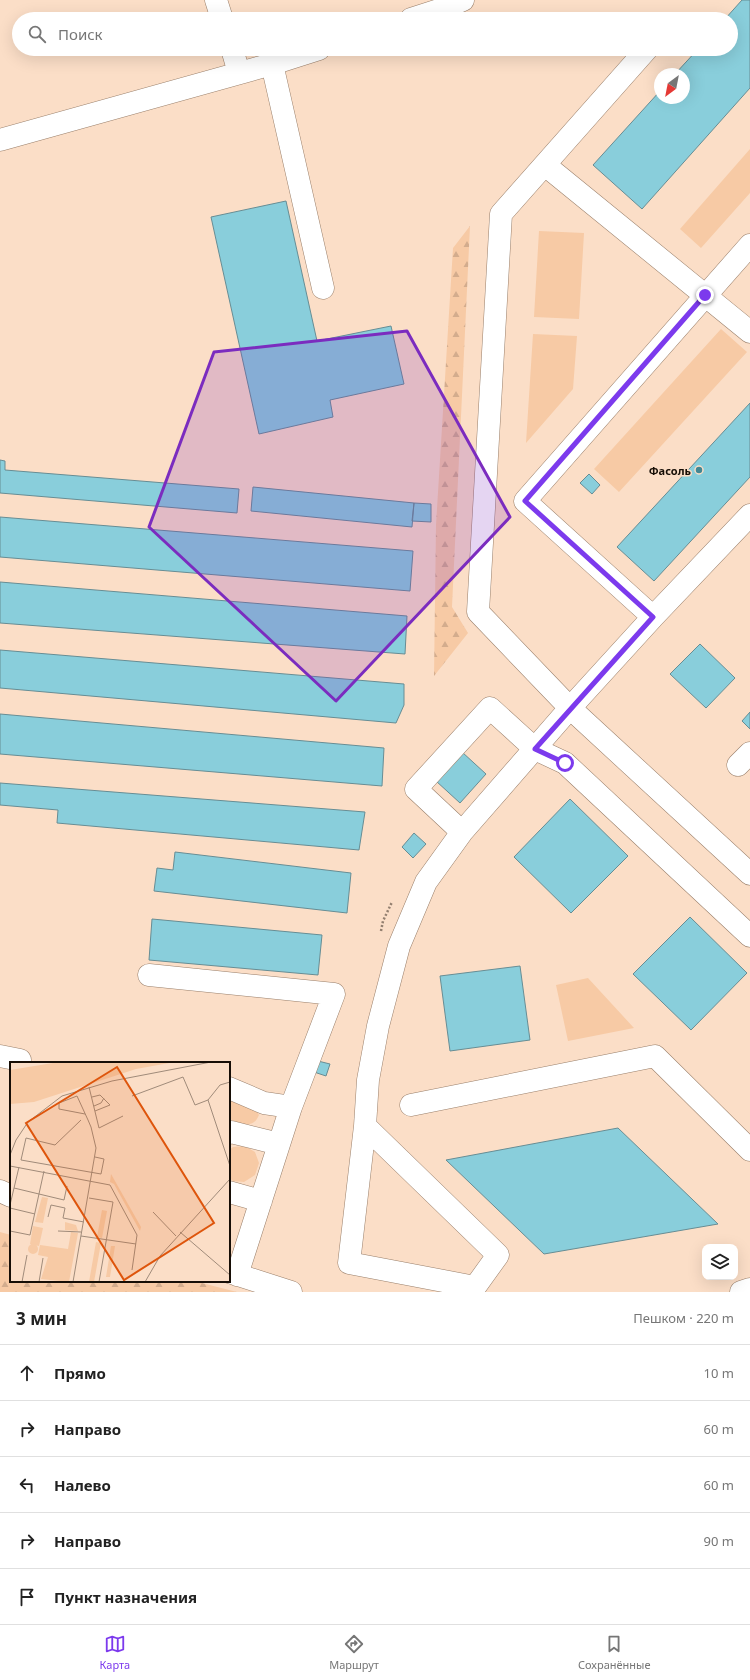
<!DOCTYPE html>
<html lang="ru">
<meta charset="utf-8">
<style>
:root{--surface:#fff;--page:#f2f2f2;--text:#222;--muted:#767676;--line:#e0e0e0;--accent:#7c3aed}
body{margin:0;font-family:"Noto Sans",sans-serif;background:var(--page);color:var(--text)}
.controls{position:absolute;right:12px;bottom:12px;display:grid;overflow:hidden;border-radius:8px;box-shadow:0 4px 16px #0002}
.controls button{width:36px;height:36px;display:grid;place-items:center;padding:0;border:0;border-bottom:1px solid var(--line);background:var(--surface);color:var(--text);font:20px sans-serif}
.compass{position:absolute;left:654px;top:68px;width:36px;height:36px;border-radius:50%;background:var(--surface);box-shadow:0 4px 16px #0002;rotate:212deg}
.stop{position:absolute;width:12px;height:12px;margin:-9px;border:3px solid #7c3aed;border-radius:50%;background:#fff}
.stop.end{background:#7c3aed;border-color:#fff;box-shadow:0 1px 4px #0008}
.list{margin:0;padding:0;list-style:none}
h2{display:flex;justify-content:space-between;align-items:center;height:52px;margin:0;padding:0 16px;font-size:17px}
h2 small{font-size:13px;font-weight:400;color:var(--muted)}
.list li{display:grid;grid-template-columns:26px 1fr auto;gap:12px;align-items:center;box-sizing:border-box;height:56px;padding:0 16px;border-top:1px solid var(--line)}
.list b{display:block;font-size:15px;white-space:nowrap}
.list em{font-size:13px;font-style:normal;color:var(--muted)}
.icon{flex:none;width:22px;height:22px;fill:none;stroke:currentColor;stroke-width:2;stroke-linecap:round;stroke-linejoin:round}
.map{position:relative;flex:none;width:750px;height:1292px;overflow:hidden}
.search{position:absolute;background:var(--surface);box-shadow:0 4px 16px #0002;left:12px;right:12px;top:12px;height:44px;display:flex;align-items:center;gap:10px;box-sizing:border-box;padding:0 14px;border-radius:22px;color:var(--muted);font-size:15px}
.sheet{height:332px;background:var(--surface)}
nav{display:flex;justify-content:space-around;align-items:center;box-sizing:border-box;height:56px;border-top:1px solid var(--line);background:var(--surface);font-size:11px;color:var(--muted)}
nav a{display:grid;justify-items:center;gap:2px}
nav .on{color:var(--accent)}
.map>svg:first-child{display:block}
.green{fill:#f7caa5}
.forest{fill:url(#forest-firs)}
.building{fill:#89cedb;stroke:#678d94}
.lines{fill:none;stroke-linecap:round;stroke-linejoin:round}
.minor-casing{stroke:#997f6a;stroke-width:23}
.path{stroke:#937f6f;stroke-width:2.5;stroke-dasharray:2 2;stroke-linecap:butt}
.minor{stroke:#fff;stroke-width:22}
.route{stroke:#7c3aed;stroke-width:5}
.marked{fill:#7b2cbf;fill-opacity:0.2;stroke:#7b2cbf;stroke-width:3;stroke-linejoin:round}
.poi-dot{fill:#428794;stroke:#fbdec7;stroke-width:1.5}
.labels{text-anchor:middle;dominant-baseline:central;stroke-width:3;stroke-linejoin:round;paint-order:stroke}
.poi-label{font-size:11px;font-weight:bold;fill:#170e06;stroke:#fbdec7;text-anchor:end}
.inset-road{fill:none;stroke:#a08b7a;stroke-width:1}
.view{fill:#de550c;fill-opacity:0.15;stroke:#de550c;stroke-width:2}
.inset-edge{fill:none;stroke:#170e06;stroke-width:2}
</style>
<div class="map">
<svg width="750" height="1292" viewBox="0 0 750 1292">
<defs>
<pattern id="forest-firs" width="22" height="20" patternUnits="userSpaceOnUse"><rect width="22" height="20" fill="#f7caa5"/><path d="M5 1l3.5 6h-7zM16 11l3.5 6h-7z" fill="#d3ac8d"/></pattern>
</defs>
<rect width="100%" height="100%" fill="#fbdec7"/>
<path class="green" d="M750,149V193L701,248L680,229Z
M539,231L584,233L579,319L534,317Z
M721,329L747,352L619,492L594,469Z
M533,334L577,336L573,389L526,443Z
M588,978L634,1028L568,1041L556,985Z
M229,1098L256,1110L259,1115C253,1130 241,1123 229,1119Z
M245,1146L255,1152L259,1163L255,1175L244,1182L233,1181L229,1178V1150L233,1147Z"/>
<path class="forest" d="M470,226L452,607L468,633L434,676L436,525L453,248Z
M0,1232L11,1235V1281H194L237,1292H0Z"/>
<path class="building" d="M742,0H750V88L642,209L593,165L660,91V98H684V74H675L698,49H731V19H725Z
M286,201L317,341L391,326L404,384L330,400L333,417L259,434L211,217Z
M750,403V477L654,581L617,547Z
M0,460L5,461V470L239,489L237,513L0,493Z
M589,474L600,485L592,494L580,483Z
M253,487L414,503L412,527L251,511Z
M414,503L431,504V522L412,521Z
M0,517L413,551L410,591L0,557Z
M0,582L407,616L405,654L0,623Z
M700,644L735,678L706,708L670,674Z
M0,650L404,684V705L396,723L0,688Z
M750,712V729L742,721Z
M0,714L384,748L382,786L0,754Z
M462,752L486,774L460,803L436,781Z
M0,783L365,812L359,850L57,823L58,810L0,805Z
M570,799L628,856L571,913L514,857Z
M414,833L426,844L413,858L402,847Z
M175,852L351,873L347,913L154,891L157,868L173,870Z
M690,917L747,973L691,1030L633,974Z
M152,919L322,935L318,975L149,960Z
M520,966L530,1040L450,1051L440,976Z
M318,1061L330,1064L326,1076L314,1072Z
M618,1128L718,1224L544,1254L446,1160Z"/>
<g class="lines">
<g class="minor-casing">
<path id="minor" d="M216,0L222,19
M411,19L445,8L463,0
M232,49L239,73
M647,49L501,214L478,612L570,708L750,874
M272,64L323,288
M0,140L272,64L319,49
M545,165L750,332
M653,617L525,501L750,245
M738,765L750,753
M462,832L416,789L490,708L535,749L565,763L750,936
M149,975L334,994L291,1107L237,1275
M0,1056L20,1060
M229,1088L264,1103L291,1107
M411,1105L655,1056L750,1150
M365,1126L498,1255L475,1287L349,1263L365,1126L368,1080L378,1026L399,946L426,882L462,832L570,708L653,617L750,515
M229,1133L231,1132L279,1144
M0,1191L11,1196
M229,1192L261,1201
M229,1272L291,1292
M741,1292L750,1289"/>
</g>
<path class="path" d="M381,931L383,921L392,902"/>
<use href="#minor" class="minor"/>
</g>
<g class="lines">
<path class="route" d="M565,763L535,749L653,617L525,501L705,295"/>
</g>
<path class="marked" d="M407,331L510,517L336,701L149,527L214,352Z"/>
<circle class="poi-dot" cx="699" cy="470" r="4"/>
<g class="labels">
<g class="poi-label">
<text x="691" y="470">Фасоль</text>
</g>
</g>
<g transform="translate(10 1062)">
<rect width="220" height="220" fill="#fbdec7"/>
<path d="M32,135L38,136L33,161L25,160ZM92,148L97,149L92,176L87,175ZM55,160L66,163L68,169L55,168ZM23,164L33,166L29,184L20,182ZM61,170L68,171L59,220L31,217L38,195L28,193L30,183L58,187ZM86,180L91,181L84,220H79ZM18 187a5 5 0 1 1 10 0a5 5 0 1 1-10 0ZM101,184H105L100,215H96Z" fill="#f7caa5"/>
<path d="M49,0H165L126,7L24,40L0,42V8ZM101,112L131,165L130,169L104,122L100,120Z" fill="#f7caa5"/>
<path class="inset-road" d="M220,20L210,23L198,38L220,104M79,25L89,66L113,54M122,34L173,15L185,43L198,38M82,35L90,33L100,43L85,49M84,44L91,41L94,36M71,58L45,83L16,76L11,98L91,112L94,97L85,95M0,93L6,78L18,60L52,34L102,19L201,0M0,104L100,123L127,173L122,208M4,126L54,138L57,124M79,136L103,140L89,220M0,143L9,105M0,146L25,152M143,150L166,174M38,155L41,143L55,146L53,156L74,160M0,169L20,173L34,109M48,169L71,170M170,170L220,213M71,174L126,182M12,220L17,193M29,220L33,196M63,220L86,86L81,65L78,58L67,34L49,41V47L75,52M135,220L150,194L220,117"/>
<path class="view" d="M107,5L204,161L114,218L16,61Z"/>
<rect width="220" height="220" class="inset-edge"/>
</g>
</svg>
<div class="controls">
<button><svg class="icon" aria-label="layers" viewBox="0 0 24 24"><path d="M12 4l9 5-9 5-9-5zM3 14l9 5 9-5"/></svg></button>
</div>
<svg class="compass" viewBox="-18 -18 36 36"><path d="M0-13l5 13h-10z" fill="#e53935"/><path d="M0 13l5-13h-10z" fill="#767676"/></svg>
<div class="stop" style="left:565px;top:763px"></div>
<div class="stop end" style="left:705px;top:295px"></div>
<div class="search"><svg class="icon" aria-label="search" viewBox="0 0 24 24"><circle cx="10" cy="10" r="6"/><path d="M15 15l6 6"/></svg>Поиск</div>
</div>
<section class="sheet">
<h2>3 мин<small>Пешком · 220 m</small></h2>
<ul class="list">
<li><svg class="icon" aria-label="ahead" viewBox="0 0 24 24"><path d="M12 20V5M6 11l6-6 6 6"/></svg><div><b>Прямо</b></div><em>10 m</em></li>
<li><svg class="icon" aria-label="right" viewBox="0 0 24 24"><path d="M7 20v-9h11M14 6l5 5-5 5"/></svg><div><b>Направо</b></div><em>60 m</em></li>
<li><svg class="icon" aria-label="left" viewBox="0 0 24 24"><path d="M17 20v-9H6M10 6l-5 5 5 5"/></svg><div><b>Налево</b></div><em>60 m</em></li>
<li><svg class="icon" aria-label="right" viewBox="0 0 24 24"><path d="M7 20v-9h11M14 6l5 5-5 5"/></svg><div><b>Направо</b></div><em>90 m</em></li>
<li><svg class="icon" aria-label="arrive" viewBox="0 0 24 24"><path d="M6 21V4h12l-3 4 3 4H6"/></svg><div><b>Пункт назначения</b></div></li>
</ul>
</section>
<nav>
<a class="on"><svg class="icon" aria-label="map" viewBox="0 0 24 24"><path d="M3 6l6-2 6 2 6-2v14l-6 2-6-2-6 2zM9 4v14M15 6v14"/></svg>Карта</a>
<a><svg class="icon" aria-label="directions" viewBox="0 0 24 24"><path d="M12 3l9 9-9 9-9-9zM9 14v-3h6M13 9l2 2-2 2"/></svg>Маршрут</a>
<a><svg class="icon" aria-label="saved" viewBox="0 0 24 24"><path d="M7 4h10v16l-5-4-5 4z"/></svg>Сохранённые</a>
</nav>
